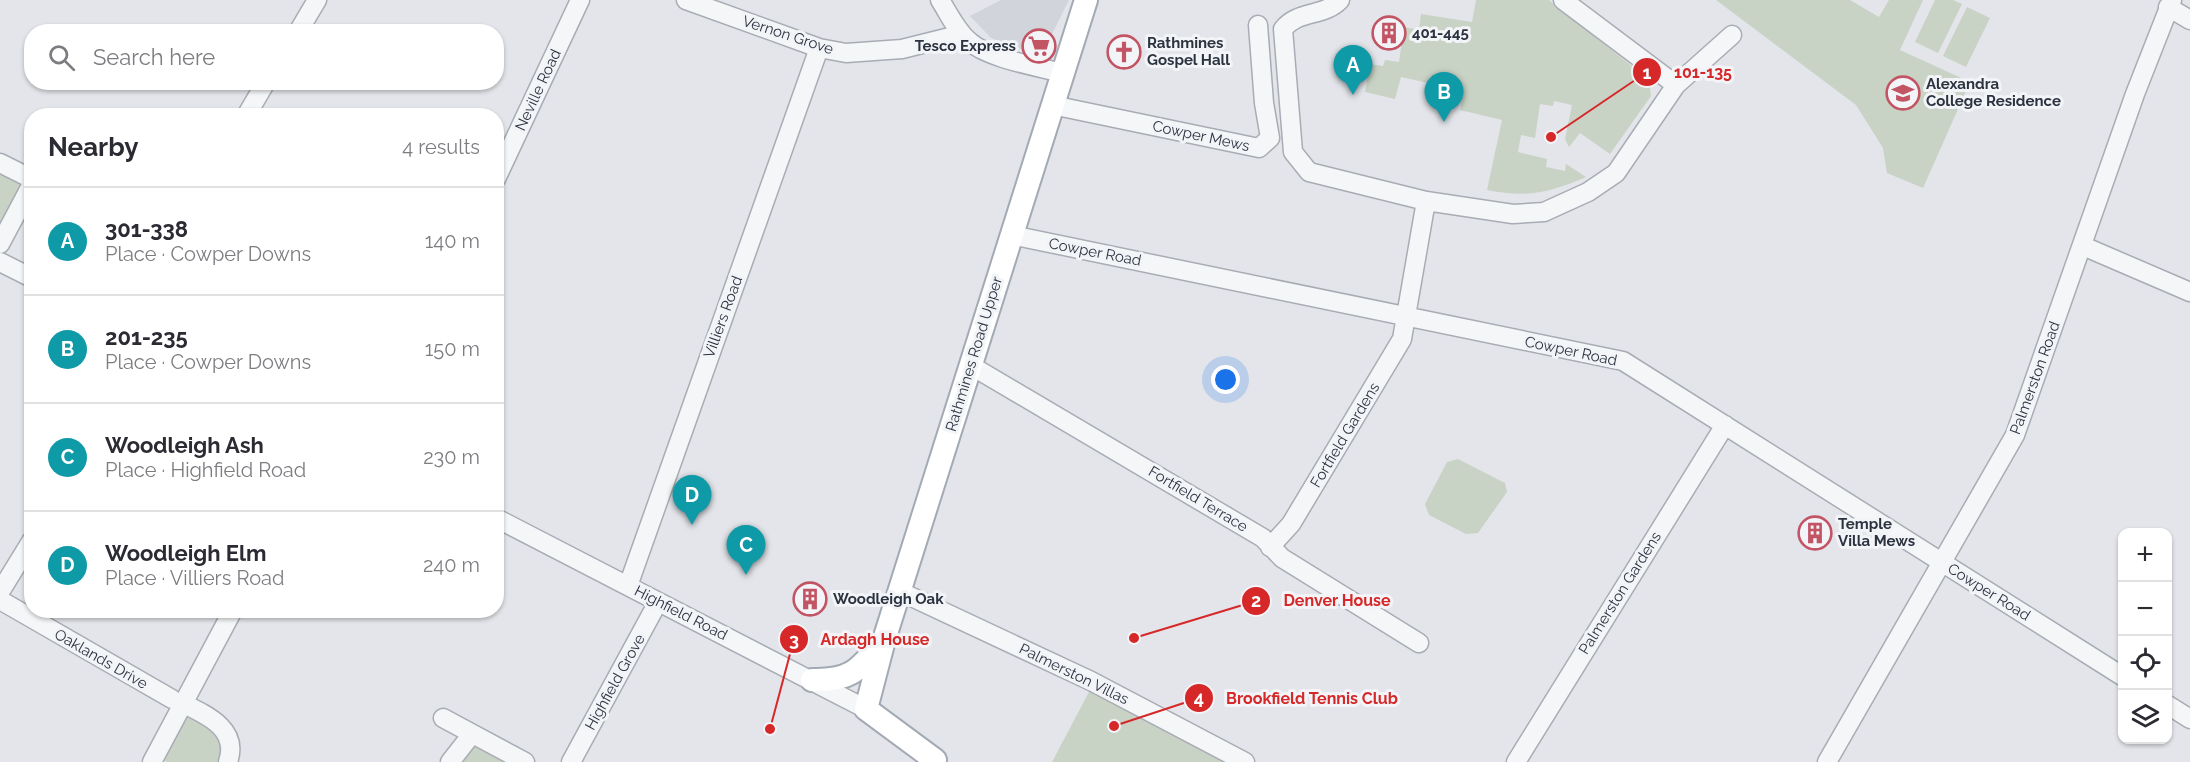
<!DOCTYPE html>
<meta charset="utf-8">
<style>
:root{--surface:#fff;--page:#f2f2f3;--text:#2b2b33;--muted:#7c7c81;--line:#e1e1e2;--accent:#0b8043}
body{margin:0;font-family:Raleway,sans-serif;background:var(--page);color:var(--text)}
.controls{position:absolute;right:18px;bottom:18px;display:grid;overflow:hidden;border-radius:12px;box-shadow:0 2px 4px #0004}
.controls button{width:54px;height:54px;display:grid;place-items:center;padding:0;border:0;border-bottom:2px solid var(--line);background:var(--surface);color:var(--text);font:30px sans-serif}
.you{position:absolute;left:1226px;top:380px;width:21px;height:21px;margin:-15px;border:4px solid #fff;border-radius:50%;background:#1a73e8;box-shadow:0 0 0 9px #1a73e833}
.badge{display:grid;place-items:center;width:39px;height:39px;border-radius:50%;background:var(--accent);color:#fff;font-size:20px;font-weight:700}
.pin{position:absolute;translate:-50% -50px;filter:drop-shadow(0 2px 3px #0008)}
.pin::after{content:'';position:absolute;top:32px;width:21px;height:18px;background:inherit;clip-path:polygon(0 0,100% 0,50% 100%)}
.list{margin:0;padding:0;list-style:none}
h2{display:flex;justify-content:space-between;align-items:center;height:78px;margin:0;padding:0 24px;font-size:26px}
h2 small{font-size:20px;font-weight:400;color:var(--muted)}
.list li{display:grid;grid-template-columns:39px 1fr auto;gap:18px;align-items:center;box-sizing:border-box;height:108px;padding:0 24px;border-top:2px solid var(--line)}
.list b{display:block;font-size:22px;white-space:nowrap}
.list p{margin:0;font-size:20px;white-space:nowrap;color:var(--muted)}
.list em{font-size:20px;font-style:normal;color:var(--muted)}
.icon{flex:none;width:33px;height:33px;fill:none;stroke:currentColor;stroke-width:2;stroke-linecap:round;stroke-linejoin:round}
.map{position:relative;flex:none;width:2190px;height:762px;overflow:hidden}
.search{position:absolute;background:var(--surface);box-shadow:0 2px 4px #0004;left:24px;top:24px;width:480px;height:66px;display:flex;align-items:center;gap:15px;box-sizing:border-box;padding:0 21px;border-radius:24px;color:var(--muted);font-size:22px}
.panel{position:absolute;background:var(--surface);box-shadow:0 2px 4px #0004;left:24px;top:108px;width:480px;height:510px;border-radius:24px}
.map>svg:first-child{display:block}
.built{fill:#d1d4db}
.green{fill:#c8d3c5}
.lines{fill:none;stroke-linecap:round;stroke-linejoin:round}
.minor-casing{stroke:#a8acb4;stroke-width:21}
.major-casing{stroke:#a3aab4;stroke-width:26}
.minor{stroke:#f5f6f8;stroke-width:18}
.major{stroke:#fff;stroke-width:22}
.labels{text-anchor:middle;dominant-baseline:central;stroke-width:6;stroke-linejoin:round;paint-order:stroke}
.poi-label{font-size:15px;font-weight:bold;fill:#2c3340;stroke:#f2f4f7;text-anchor:start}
.street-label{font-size:15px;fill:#2c3340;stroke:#f2f4f7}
.leader{fill:none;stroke:#d62828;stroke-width:2}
.callout-dot{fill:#d62828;stroke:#f2f4f7;stroke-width:2}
.mark-label{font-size:18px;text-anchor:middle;font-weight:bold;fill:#fff}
.callout-label{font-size:16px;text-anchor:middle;font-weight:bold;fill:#d62828;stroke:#f2f4f7;stroke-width:6;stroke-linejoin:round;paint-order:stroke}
</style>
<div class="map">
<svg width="2190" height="762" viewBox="0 0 2190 762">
<rect width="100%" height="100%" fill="#e3e5ea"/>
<path class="built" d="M1001,0H1069L1041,56L991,38L970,16Z"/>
<path class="green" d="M1476,0H1549L1649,80L1651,96L1610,154L1580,133L1569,147L1565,139L1572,105L1554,101L1553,106L1540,104L1535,138L1521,135L1518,152L1547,159L1546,167L1565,171L1566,164L1586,177C1548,193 1528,198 1487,190L1502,120L1460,110L1463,96L1454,94L1455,89L1401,77L1395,99L1365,92L1370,64L1383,66L1385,60L1399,62L1404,27L1419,30L1421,14L1472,22Z
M1716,0H1850L1879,17L1889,0H1923L1900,50L1970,82L1923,188L1887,173L1883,148L1856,105Z
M1935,0H1953L1962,4L1938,53L1915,42Z
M1967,7L1990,18L1966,67L1943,56Z
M0,167L28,182L0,236Z
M1458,459L1505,483L1507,492L1478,533L1466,534L1429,515L1425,504L1447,462Z
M1090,690L1224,762H1052Z
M183,712C202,722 219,730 223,753L217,762H167L159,758Z
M480,744L513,762H455L471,746Z"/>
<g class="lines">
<g class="minor-casing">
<path id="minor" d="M686,0L819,48L846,53L902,49L962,34
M940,0C949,14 957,32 970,42C990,59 1036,66 1062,73
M1340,0C1324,17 1298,10 1283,29L1293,152L1309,172L1426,201L1513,214L1544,212L1588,192L1616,173L1676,85L1732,35
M1563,0L1676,85
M2168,7L2190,20
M298,32L317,0
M1052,105L1259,148L1270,138L1264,103L1258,25
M246,116L266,82
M0,163L32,179
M496,179L580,0
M1011,235L1623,361L2122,676
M0,244L32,184
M2083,246L2190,292
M0,262L32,278
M970,365L1263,538L1282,558L1419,643
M496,518L866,709
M1270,547L1291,524L1402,339L1426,201
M628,586L819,48
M899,591L1091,681L1245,762
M0,592L32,540
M0,600L172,699
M184,704C209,716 239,730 228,762
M2168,705L2190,719
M443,718L525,762
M152,762L233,610
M450,762L472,734
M571,762L658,602
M1516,762L1725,425
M1827,762L2015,435L2135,94L2172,0"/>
</g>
<g class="major-casing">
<path id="major" d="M812,680C848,681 858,672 880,644
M934,762L935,760L866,709L884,640L1086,0"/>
</g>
<use href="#minor" class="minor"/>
<use href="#major" class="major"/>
</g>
<defs>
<g id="building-ring" transform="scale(1.725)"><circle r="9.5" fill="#f2f4f7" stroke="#c25464" stroke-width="1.5"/><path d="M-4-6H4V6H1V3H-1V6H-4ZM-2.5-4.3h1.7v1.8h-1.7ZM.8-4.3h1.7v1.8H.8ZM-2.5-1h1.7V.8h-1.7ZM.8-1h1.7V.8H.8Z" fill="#c25464"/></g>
<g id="supermarket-ring" transform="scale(1.725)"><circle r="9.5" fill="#f2f4f7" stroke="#c25464" stroke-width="1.5"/><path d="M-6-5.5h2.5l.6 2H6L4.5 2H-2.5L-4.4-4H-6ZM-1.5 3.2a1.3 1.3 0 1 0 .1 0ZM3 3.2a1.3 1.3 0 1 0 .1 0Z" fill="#c25464"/></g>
<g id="church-ring" transform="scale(1.725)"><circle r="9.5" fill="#f2f4f7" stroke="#c25464" stroke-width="1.5"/><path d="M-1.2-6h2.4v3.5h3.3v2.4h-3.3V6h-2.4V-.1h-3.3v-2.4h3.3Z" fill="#c25464"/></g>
<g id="school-ring" transform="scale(1.725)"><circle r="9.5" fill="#f2f4f7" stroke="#c25464" stroke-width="1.5"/><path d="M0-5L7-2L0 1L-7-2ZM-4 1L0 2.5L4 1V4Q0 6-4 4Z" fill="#c25464"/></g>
</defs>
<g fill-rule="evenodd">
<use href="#building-ring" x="1389" y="33"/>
<use href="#supermarket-ring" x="1039" y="46"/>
<use href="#church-ring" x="1124" y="52"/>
<use href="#school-ring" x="1903" y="93"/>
<use href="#building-ring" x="1815" y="533"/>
<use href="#building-ring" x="810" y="599"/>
</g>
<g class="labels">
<g class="poi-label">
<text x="1412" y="33">401-445</text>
<text x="1147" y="43">Rathmines<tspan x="1147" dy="17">Gospel Hall</tspan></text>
<text x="1016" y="46" text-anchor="end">Tesco Express</text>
<text x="1926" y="84">Alexandra<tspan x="1926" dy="17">College Residence</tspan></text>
<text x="1838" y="524">Temple<tspan x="1838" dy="17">Villa Mews</tspan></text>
<text x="833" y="599">Woodleigh Oak</text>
</g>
<g class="street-label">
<text transform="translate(788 35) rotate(18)">Vernon Grove</text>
<text transform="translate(538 90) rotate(-65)">Neville Road</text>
<text transform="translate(1201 136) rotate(12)">Cowper Mews</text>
<text transform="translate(1095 252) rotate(11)">Cowper Road</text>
<text transform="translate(723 317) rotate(-70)">Villiers Road</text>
<text transform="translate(1571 351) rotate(12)">Cowper Road</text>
<text transform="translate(974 354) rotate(-73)">Rathmines Road Upper</text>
<text transform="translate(2035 378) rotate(-70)">Palmerston Road</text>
<text transform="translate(1345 435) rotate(-59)">Fortfield Gardens</text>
<text transform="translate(1198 499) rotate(31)">Fortfield Terrace</text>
<text transform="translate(1989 592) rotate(32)">Cowper Road</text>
<text transform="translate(1620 593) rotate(-58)">Palmerston Gardens</text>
<text transform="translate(681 613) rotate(27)">Highfield Road</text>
<text transform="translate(101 659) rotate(30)">Oaklands Drive</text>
<text transform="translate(1074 674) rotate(26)">Palmerston Villas</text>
<text transform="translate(615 682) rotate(-61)">Highfield Grove</text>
</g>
</g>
<path class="leader" d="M1551 137L1647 72M1134 638L1256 601M770 729L794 639M1114 726L1199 698"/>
<g class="callout-dot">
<circle cx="1551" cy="137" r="6"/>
<circle cx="1134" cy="638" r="6"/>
<circle cx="770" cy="729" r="6"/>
<circle cx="1114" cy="726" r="6"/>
<circle cx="1647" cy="72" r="15"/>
<circle cx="1256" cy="601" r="15"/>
<circle cx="794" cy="639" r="15"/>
<circle cx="1199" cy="698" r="15"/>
</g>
<g class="mark-label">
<text x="1647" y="79">1</text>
<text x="1256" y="607">2</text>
<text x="794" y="646">3</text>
<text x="1199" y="704">4</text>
</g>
<g class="callout-label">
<text x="1703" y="78">101-135</text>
<text x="1337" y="606">Denver House</text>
<text x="875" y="645">Ardagh House</text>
<text x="1312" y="704">Brookfield Tennis Club</text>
</g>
</svg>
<div class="controls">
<button>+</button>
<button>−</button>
<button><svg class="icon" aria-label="locate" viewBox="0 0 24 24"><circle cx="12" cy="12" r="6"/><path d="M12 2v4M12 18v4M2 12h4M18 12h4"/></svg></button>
<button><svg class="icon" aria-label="layers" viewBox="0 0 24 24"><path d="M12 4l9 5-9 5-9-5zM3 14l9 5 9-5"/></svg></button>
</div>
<div class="you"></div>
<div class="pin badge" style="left:1353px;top:95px;background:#0f9aa8">A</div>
<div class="pin badge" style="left:1444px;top:122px;background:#0f9aa8">B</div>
<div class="pin badge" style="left:746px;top:575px;background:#0f9aa8">C</div>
<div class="pin badge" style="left:692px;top:525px;background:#0f9aa8">D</div>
<div class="search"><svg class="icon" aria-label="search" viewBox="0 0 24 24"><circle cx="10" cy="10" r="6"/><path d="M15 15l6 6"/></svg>Search here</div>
<section class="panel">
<h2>Nearby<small>4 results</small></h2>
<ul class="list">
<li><span class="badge" style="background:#0f9aa8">A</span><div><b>301-338</b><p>Place · Cowper Downs</p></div><em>140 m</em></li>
<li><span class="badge" style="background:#0f9aa8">B</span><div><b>201-235</b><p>Place · Cowper Downs</p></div><em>150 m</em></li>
<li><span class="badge" style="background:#0f9aa8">C</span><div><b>Woodleigh Ash</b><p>Place · Highfield Road</p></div><em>230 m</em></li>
<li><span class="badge" style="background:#0f9aa8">D</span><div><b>Woodleigh Elm</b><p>Place · Villiers Road</p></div><em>240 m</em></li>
</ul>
</section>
</div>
